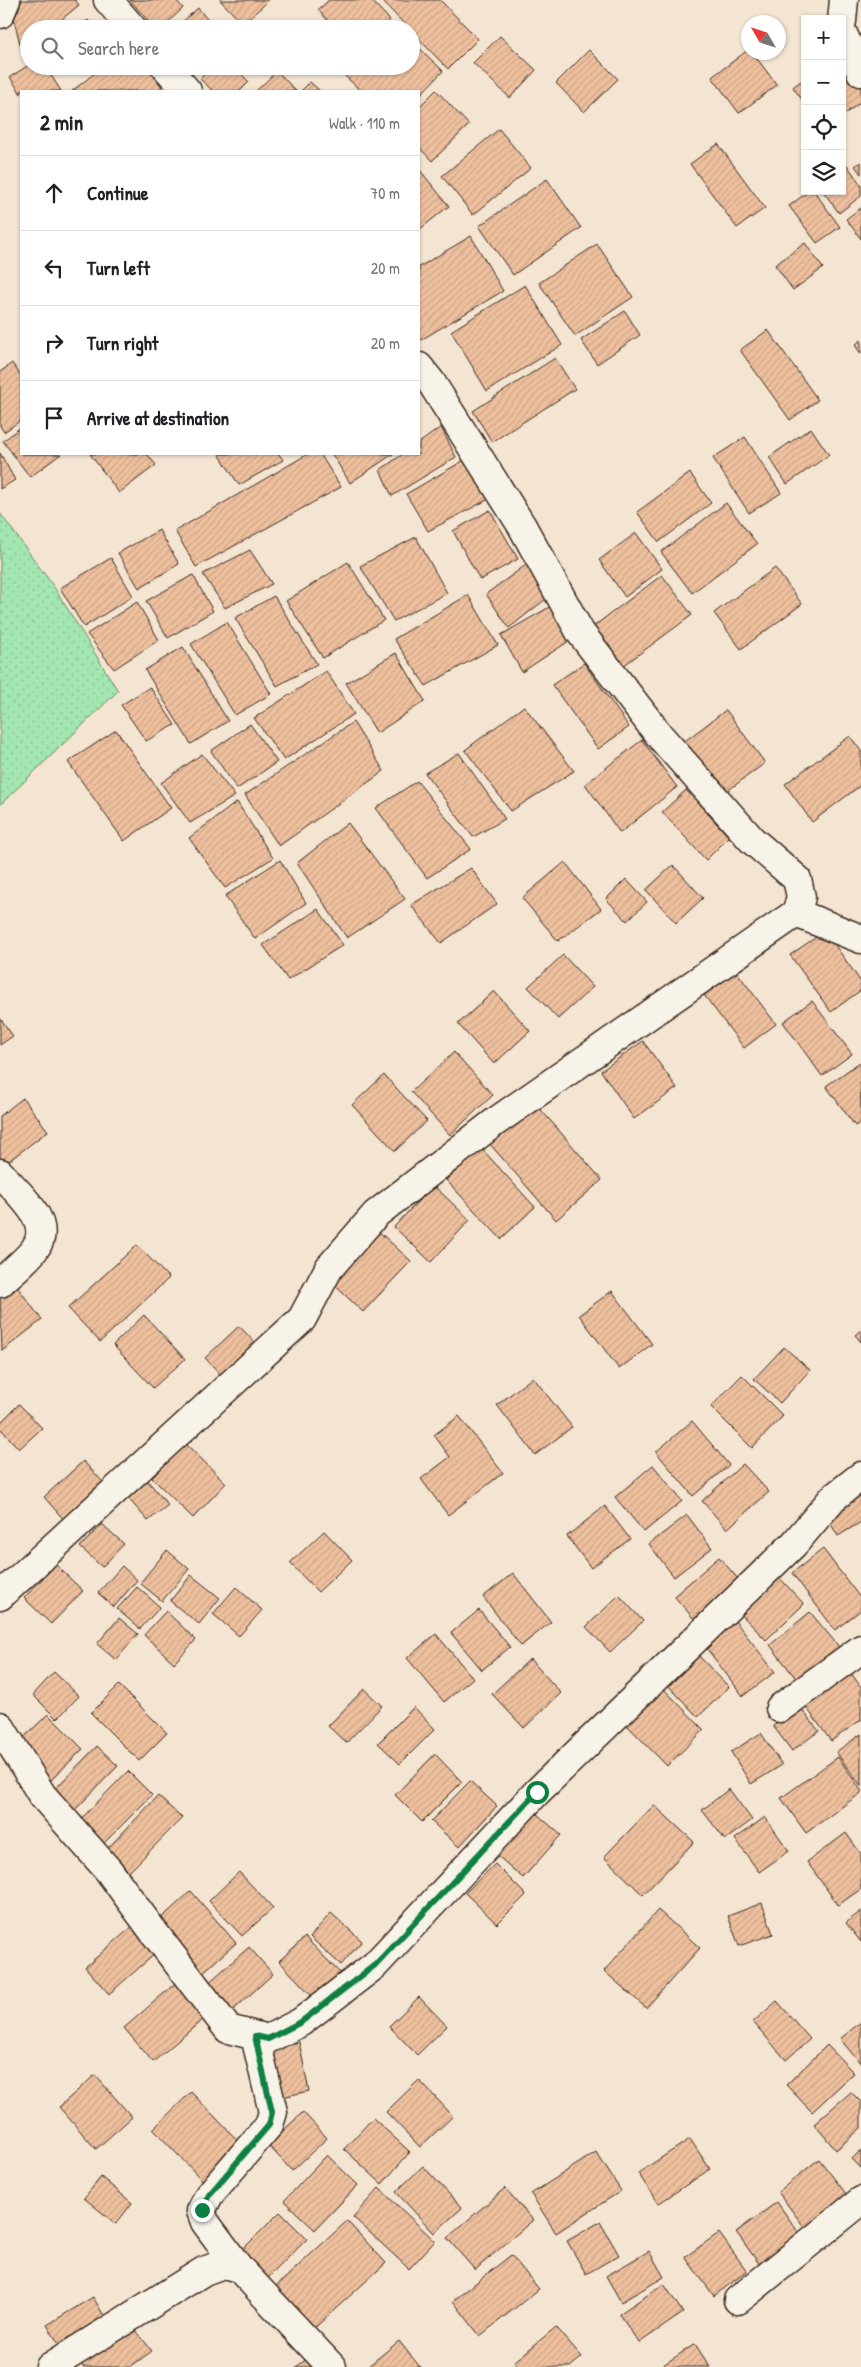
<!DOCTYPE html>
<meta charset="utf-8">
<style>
:root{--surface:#fff;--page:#f2f2f2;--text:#202124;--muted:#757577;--line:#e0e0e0}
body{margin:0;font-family:"Patrick Hand",sans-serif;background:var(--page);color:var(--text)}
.controls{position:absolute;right:15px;top:15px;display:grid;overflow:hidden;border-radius:0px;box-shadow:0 1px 4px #0004}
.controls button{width:45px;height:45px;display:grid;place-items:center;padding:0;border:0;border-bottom:1px solid var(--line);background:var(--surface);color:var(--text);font:25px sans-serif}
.compass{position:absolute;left:741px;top:15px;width:45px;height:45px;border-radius:50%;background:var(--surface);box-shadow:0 1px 4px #0004;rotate:309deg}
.stop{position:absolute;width:15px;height:15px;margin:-11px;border:4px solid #0b8043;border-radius:50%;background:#fff}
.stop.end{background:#0b8043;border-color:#fff;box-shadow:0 1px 5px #0008}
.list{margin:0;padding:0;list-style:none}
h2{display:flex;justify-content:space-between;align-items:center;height:65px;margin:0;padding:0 20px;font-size:21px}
h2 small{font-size:16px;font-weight:400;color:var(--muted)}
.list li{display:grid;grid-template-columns:32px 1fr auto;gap:15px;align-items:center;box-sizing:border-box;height:75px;padding:0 20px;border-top:1px solid var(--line)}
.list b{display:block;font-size:19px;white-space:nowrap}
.list em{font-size:16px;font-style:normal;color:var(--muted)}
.icon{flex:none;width:28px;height:28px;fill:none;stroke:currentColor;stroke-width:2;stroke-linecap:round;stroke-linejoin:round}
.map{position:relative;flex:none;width:861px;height:2367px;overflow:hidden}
.search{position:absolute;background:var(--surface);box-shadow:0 1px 4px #0004;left:20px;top:20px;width:400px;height:55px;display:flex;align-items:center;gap:12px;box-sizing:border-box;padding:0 18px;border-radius:28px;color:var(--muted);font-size:19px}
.panel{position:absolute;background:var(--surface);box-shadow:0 1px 4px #0004;left:20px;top:90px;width:400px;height:365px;border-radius:0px}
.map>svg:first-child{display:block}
.park{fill:url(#park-dots);stroke:#6e8868}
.building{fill:url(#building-hatch);stroke:#3b2a1e}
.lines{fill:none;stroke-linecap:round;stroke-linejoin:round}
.minor-casing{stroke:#3b2a1e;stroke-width:31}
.tertiary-casing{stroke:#3b2a1e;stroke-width:31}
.minor{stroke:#f7f3e8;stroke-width:28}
.tertiary{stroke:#f7f3e8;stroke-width:28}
.route{stroke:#0b8043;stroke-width:6}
</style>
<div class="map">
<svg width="861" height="2367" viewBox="0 0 861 2367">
<defs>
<pattern id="park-dots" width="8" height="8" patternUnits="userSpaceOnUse" patternTransform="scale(1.25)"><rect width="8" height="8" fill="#a2e6b1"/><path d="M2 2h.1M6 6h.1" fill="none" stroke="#8cc598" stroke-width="1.8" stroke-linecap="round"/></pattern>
<pattern id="building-hatch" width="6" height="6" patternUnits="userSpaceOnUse" patternTransform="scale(1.25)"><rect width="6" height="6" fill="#eec09e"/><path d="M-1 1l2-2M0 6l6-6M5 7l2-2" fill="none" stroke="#cda588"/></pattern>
</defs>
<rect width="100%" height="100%" fill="#f4e4d2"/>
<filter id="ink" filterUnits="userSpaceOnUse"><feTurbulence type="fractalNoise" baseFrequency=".02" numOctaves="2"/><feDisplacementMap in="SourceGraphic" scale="10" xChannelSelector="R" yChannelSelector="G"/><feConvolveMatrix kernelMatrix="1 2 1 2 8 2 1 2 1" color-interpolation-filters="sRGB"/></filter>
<g filter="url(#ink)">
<path class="park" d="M0,513L54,587L118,691L0,805Z"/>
<path class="building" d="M22,0H75L79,5L50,29H29V46L22,52L14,20Z
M130,0H176L183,8L161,29H155Z
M220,0H269L243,24Z
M329,0H371L390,20L380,29H336L318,10Z
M381,0H440L478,39L448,69Z
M198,8L215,29H174Z
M88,20L95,29H76Z
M395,24L400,29H390Z
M500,36L536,70L510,98L473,63Z
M411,40L443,71L419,96V91H361L344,75L353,66H411Z
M589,50L618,79L584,112L556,83Z
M748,50V52H752L777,85L739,113L712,77Z
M842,56L861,81V102L842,116Z
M29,65L45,66L61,91H21V94L10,77Z
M68,66H82L73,73Z
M104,66H147L162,87L156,91H72Z
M213,66H234L249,82L240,91H213L200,79Z
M277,71L296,91H256Z
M805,78V104L793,87Z
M310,82L320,91H301Z
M436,90L469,125L432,161L419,147V107Z
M499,129L531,168L473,215L442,176Z
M718,144L765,208L737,228L690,164Z
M861,162V174L855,166Z
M847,165L861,185V196L839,213L823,191H842V168Z
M419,169L449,206L419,230Z
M547,179L581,228L513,275L479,226Z
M809,191H814L840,227L817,243L789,206Z
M861,208V239L846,219Z
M471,236L503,291L419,341V267Z
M805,243L823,268L793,290L775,265Z
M597,244L633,297L575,336L539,283Z
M525,285L562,345L487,391L451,331Z
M625,311L640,335L597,364L581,340Z
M768,330L818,400L790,420L740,350Z
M861,340V354L855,345Z
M555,358L575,389L492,442L473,411Z
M12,363L21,376V420L4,432L0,426V372Z
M21,427V454H61L30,477L3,441Z
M441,427L456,457L392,496L380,470L403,454H419V443Z
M811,428L829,455L787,484L769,457Z
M745,437L781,493L749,513L713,458Z
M0,453L15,480L0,489Z
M90,454H147L156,465L119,493Z
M219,454H279L283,460L239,485Z
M308,454H320L341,487L196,567L175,531Z
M332,454H393L350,483Z
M468,458L489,499L428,531L406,494Z
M690,473L711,503L659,542L637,512Z
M726,503L757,544L692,593L661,552Z
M490,510L518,559L480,580L453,531Z
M159,530L179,564L139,588L118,553Z
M636,533L662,569L625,597L599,560Z
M416,537L447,593L394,621L360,566Z
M250,550L272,584L225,608L203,574Z
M111,558L133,596L84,627L60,588Z
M348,562L384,620L323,658L286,601Z
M530,562L551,595L509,628L486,594Z
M775,568L802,604L741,649L714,613Z
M193,575L213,611L168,638L146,601Z
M662,575L692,615L623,666L594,626Z
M468,595L498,645L426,686L394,639Z
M274,596L317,664L277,686L235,618Z
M137,602L159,640L114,669L87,634Z
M553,605L572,639L522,672L501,635Z
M227,622L271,694L235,715L191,644Z
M183,647L228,721L191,744L145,670Z
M396,653L425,701L377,733L346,683Z
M584,663L629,727L598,749L552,685Z
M326,671L354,714L284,760L254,718Z
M150,687L175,725L146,741L121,705Z
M524,706L574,771L511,811L465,750Z
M726,710L765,763L719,797L681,744Z
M353,722L384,771L279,846L245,795Z
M250,724L277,762L237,789L211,751Z
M116,730L171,808L124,841L68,762Z
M850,736L861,751V785L812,822L785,784Z
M642,740L677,787L620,833L585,784Z
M459,753L505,819L473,837L425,773Z
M202,754L235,796L190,823L161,783Z
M417,781L471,849L427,878L376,808Z
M686,790L729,837L706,860L662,812Z
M237,802L273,858L225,888L189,838Z
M348,823L405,899L347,938L297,863Z
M280,860L306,903L255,939L225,896Z
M565,862L601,909L558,941L522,898Z
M673,865L703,898L676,923L646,890Z
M471,868L497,904L441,943L411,905Z
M626,879L647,902L627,921L606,899Z
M318,909L343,945L288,980L263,945Z
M825,931L861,982V990L831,1012L790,955Z
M563,955L593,987L558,1019L528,987Z
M736,971L776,1024L744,1048L704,995Z
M494,991L530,1031L494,1064L458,1024Z
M812,1001L852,1054L822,1076L783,1022Z
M0,1018L13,1036L0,1045Z
M643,1041L677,1088L634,1119L601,1071Z
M454,1052L493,1095L450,1135L411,1092Z
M860,1062L861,1122L855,1126L826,1086Z
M384,1075L427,1121L395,1151L352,1105Z
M23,1098L48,1131L5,1164L0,1157V1116Z
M535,1103L602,1180L556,1220L489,1143Z
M481,1148L535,1207L501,1239L446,1180Z
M433,1185L470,1220L431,1262L394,1227Z
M376,1229L411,1261L363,1312L329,1280Z
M137,1245L169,1278L100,1342L68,1308Z
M13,1281L42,1320L2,1351L0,1291Z
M612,1291L652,1344L619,1369L579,1315Z
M144,1315L185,1359L153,1388L113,1345Z
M239,1326L261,1349L227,1381L205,1358Z
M861,1330V1342L855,1335Z
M784,1347L810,1370L780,1403L754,1379Z
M742,1375L783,1416L752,1448L711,1407Z
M533,1377L572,1427L535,1455L497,1405Z
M19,1404L42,1428L19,1449L0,1428V1423Z
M459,1416L503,1473L448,1515L421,1479L450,1457L434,1435Z
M692,1421L729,1465L693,1496L656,1452Z
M185,1443L226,1483L193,1518L152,1478Z
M83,1461L105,1484L65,1521L44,1497Z
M743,1464L769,1492L727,1529L702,1501Z
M653,1465L682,1501L644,1532L615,1497Z
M148,1481L168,1505L148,1521L128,1498Z
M861,1491V1522L838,1536L824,1513Z
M605,1506L630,1539L591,1568L567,1536Z
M687,1515L712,1548L674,1577L649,1544Z
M102,1524L124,1544L102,1567L80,1547Z
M324,1531L352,1560L318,1592L290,1563Z
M823,1549L861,1599V1610L835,1630L792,1573Z
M167,1550L189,1569L162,1601L140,1583Z
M719,1557L739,1580L694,1619L674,1596Z
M56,1565L83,1591L51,1624L24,1598Z
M122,1566L137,1580L114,1607L98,1593Z
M513,1573L551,1622L521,1646L483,1597Z
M775,1573L804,1604L766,1640L736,1609Z
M191,1575L220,1598L199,1624L170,1601Z
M137,1587L160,1607L140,1629L117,1609Z
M236,1587L262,1610L239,1636L213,1614Z
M619,1595L643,1621L610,1652L586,1627Z
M479,1610L510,1647L482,1670L451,1633Z
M166,1611L196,1640L174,1663L144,1635Z
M810,1612L840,1648L798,1681L770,1645Z
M732,1617L775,1672L743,1696L701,1641Z
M119,1618L138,1634L116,1660L97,1644Z
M436,1634L473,1678L444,1702L407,1658Z
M695,1652L729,1687L698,1717L664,1681Z
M530,1659L561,1693L524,1728L492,1694Z
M54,1672L79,1696L57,1719L33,1695Z
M851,1673L861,1687V1720L831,1741L806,1707Z
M659,1684L704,1730L667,1766L622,1720Z
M119,1685L167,1733L139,1761L91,1713Z
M364,1689L382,1706L346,1743L328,1726Z
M799,1706L819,1731L792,1751L773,1726Z
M414,1707L435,1729L400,1764L378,1743Z
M48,1714L83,1749L51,1780L16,1745Z
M761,1733L782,1765L751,1784L731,1752Z
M861,1734V1786L836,1752Z
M97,1746L118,1766L73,1812L52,1792Z
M435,1754L462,1782L422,1822L395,1795Z
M838,1757L861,1790V1793L806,1833L781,1798Z
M128,1771L152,1795L100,1847L76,1824Z
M470,1781L497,1806L459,1847L431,1821Z
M729,1789L752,1820L725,1840L702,1810Z
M158,1796L182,1818L129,1872L106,1850Z
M654,1805L694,1842L643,1895L604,1857Z
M529,1807L561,1835L523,1878L492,1851Z
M765,1817L789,1851L759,1872L735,1839Z
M846,1833L861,1854V1889L838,1905L807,1862Z
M495,1864L526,1895L497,1924L465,1893Z
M239,1872L273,1908L242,1936L209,1901Z
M191,1891L236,1943L200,1975L155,1924Z
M762,1903L773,1934L739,1946L728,1916Z
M658,1910L700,1948L646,2008L604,1971Z
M861,1911V1942L846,1923Z
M331,1913L362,1941L341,1965L310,1937Z
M133,1926L156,1953L109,1994L85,1967Z
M305,1937L340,1973L314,1998L279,1961Z
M249,1947L273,1974L229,2014L205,1986Z
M178,1981L208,2015L153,2062L124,2028Z
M419,1997L447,2026L417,2055L389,2026Z
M777,2001L810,2039L786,2060L753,2022Z
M861,2022V2064L840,2039Z
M299,2042L309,2091L273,2099L263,2050Z
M827,2045L854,2073L812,2112L786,2085Z
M95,2075L132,2117L96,2149L59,2107Z
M419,2080L453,2116L420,2147L386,2112Z
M191,2092L242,2145L204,2182L153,2129Z
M851,2092L861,2102V2128L836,2150L814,2124Z
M303,2112L327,2138L292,2171L268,2145Z
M373,2118L410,2152L382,2184L344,2149Z
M690,2139L710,2169L658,2204L638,2173Z
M861,2150V2168L852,2159Z
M596,2152L621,2191L556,2233L531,2194Z
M327,2155L358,2185L315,2230L284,2201Z
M819,2159L847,2195L805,2228L778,2192Z
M423,2166L462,2208L434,2233L396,2192Z
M101,2177L132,2203L116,2224L84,2198Z
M379,2188L435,2241L409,2269L353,2217Z
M505,2188L533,2220L475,2270L447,2238Z
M777,2202L801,2236L760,2265L736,2232Z
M280,2212L307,2239L264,2282L237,2255Z
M347,2221L386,2263L309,2333L271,2291Z
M600,2222L619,2255L586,2274L567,2241Z
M719,2233L747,2271L714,2296L685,2257Z
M649,2251L664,2277L621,2302L606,2276Z
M511,2255L539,2289L480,2336L453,2301Z
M664,2284L683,2313L639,2343L619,2314Z
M93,2297L110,2326L65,2354L47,2325Z
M131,2324L152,2351L130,2367H83L79,2361Z
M556,2327L582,2357L570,2367H518L514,2362Z
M399,2341L420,2367H367Z
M695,2344L710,2367H660Z
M307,2359L314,2367H296Z"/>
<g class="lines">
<g class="minor-casing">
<path id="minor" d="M0,14L6,0
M842,21L844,0
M842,32L861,72
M796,913L861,939
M0,1173C17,1193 56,1222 34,1250C25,1262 11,1272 0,1283
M780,1708L861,1649
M0,1726L42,1795L109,1871L153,1931L228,2029L268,2039L301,2022L375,1965L537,1792L794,1544L833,1498L861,1476
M239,2268L205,2222L201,2211L209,2195L269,2125L273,2112L255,2036
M738,2300L861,2201
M50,2367L204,2271L223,2264L239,2268L332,2367"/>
</g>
<g class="tertiary-casing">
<path id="tertiary" d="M108,0L133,29
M165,66L187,91
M0,1596L302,1319L329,1268L376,1214L495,1122L796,913L801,897L797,879L752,840L659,735L580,632L522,526L431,382L419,367"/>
</g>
<use href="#minor" class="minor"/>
<use href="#tertiary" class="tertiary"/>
</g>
</g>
<g class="lines" filter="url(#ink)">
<path class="route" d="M202,2210L209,2195L269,2125L272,2112L255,2036L268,2039L301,2022L375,1965L537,1792"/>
</g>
</svg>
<div class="controls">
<button>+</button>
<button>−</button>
<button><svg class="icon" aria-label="locate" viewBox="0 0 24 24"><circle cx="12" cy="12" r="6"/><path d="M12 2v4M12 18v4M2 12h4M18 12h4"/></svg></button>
<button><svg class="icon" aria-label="layers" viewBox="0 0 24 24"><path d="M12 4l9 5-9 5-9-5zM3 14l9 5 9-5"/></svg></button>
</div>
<svg class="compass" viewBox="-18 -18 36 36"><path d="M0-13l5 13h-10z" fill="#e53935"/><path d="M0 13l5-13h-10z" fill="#757577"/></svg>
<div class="stop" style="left:537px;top:1792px"></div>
<div class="stop end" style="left:202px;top:2210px"></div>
<div class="search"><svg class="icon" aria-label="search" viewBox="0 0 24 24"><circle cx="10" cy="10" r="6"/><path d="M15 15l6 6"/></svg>Search here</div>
<section class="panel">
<h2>2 min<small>Walk · 110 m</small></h2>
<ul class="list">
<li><svg class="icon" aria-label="ahead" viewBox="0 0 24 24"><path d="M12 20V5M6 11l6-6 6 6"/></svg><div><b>Continue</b></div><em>70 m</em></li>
<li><svg class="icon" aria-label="left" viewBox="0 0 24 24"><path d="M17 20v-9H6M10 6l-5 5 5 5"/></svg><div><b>Turn left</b></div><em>20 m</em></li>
<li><svg class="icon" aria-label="right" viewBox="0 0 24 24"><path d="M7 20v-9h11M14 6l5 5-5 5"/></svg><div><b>Turn right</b></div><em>20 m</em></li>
<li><svg class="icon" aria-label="arrive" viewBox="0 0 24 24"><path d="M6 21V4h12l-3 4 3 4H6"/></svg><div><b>Arrive at destination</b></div></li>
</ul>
</section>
</div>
